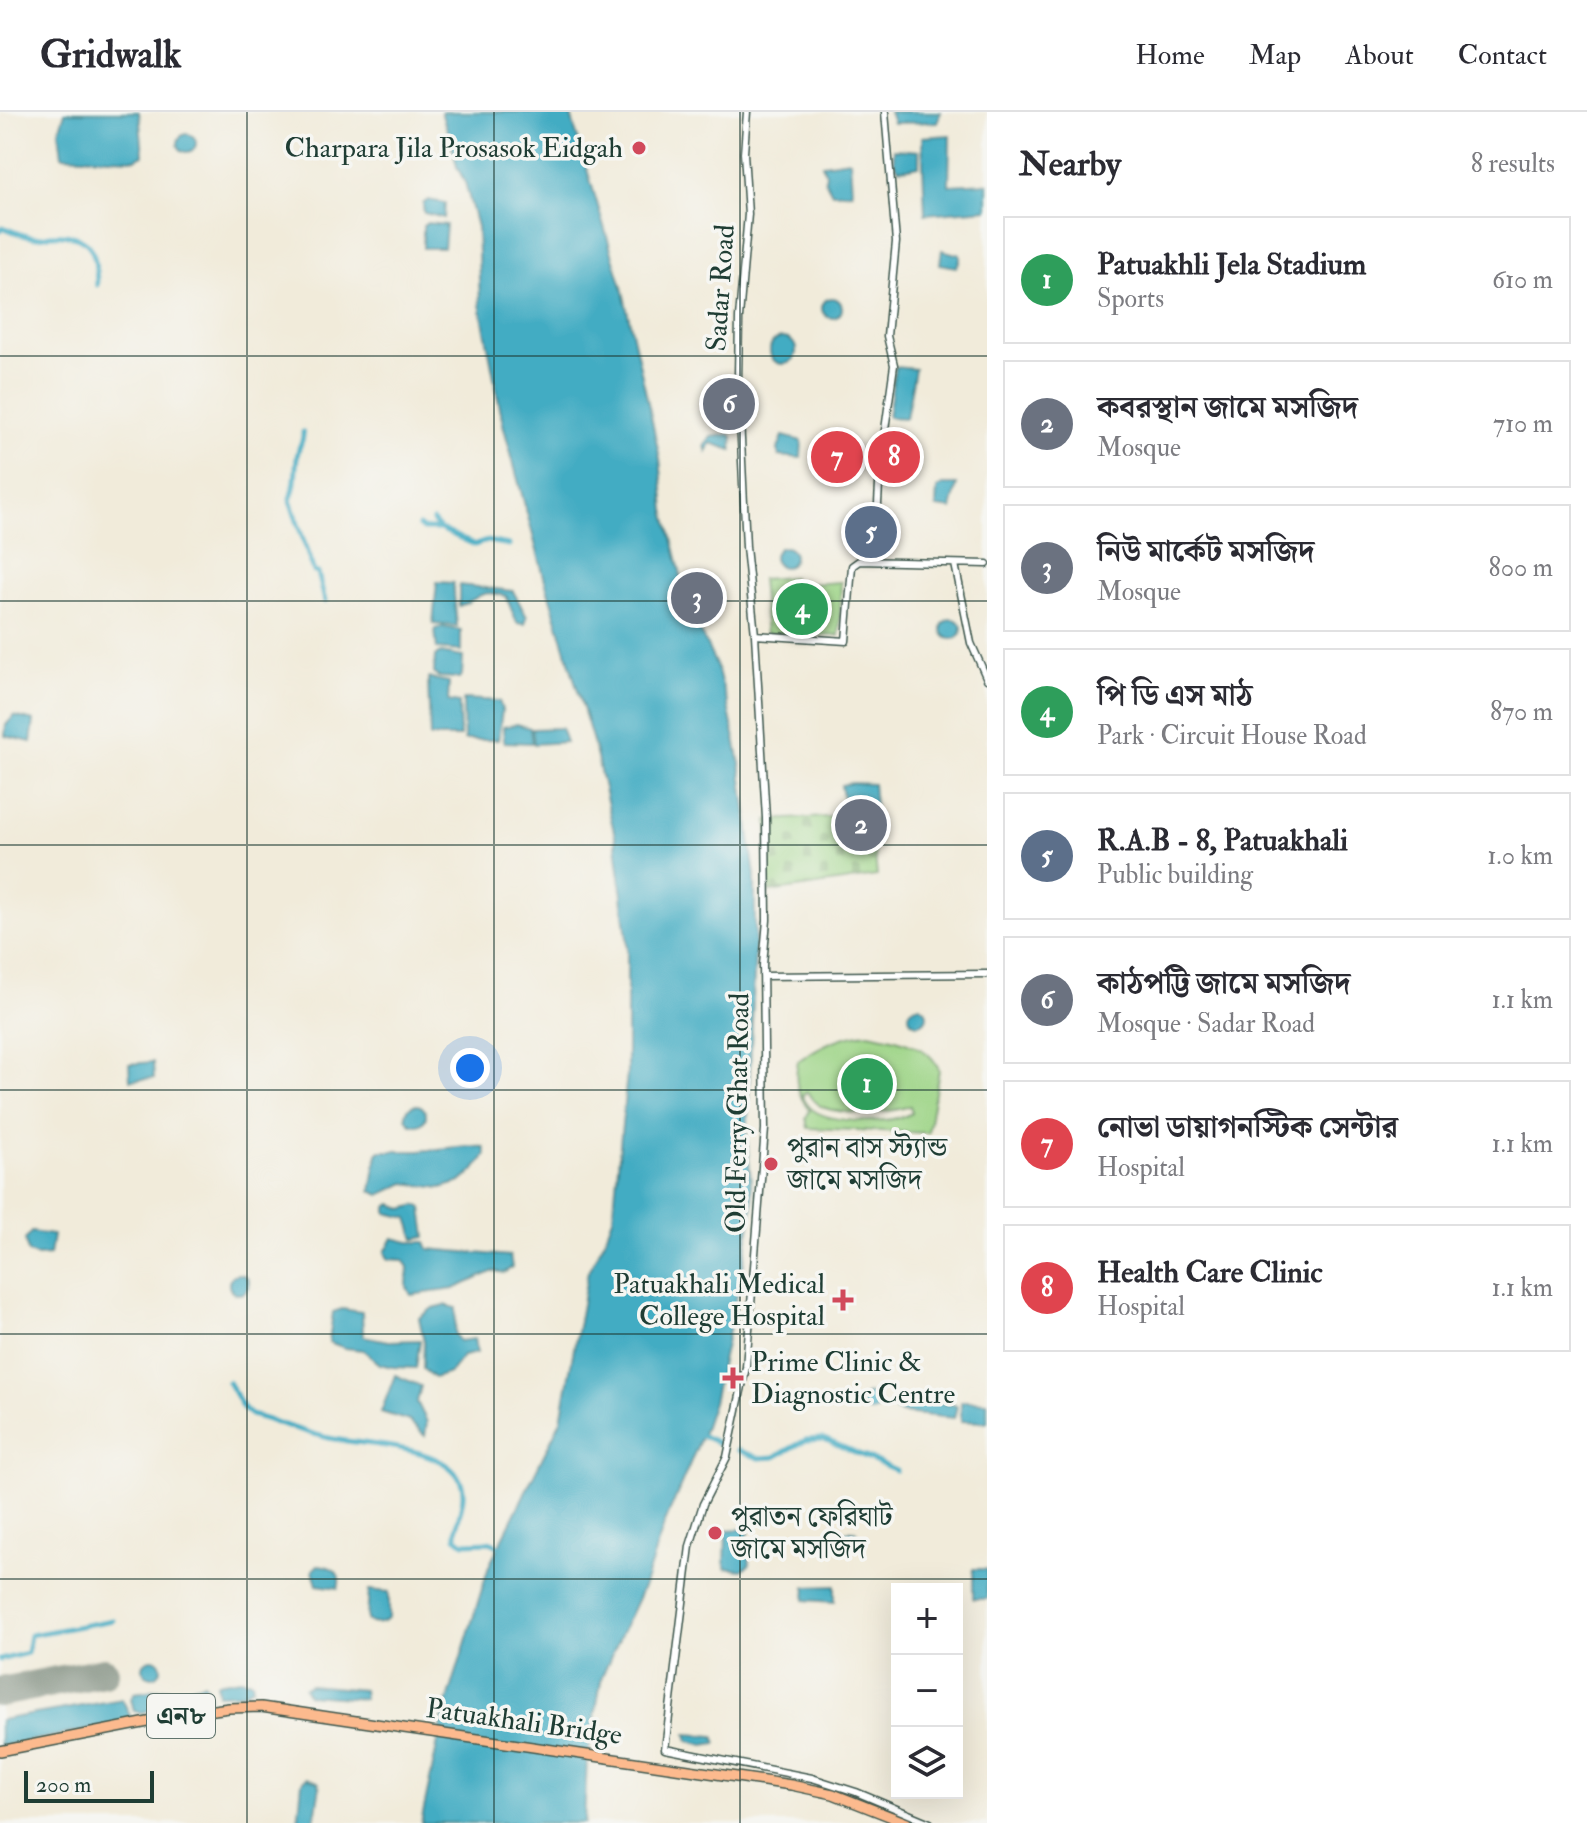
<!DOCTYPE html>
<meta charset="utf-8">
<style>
:root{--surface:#fff;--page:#f7f7f7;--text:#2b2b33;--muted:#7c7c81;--line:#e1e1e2;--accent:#d1495b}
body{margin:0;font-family:"IM FELL Double Pica","Noto Serif Bengali",serif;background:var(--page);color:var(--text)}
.controls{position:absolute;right:24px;bottom:24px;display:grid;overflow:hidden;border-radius:0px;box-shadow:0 8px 32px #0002}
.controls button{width:72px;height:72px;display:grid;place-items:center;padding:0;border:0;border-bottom:2px solid var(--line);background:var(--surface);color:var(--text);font:40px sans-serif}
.scale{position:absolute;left:24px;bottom:20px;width:130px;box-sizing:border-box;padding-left:8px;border:4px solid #1f3d34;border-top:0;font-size:22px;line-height:28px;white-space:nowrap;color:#1f3d34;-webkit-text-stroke:6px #f6f6f2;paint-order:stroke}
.you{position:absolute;left:470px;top:956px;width:28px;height:28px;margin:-20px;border:6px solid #fff;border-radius:50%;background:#1a73e8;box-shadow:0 0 0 12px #1a73e833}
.badge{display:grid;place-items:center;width:52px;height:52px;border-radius:50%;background:var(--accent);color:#fff;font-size:26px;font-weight:700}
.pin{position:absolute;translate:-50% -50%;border:4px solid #fff;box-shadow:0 2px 8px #0006}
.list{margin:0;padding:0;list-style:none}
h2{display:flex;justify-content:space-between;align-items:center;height:104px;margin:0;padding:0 32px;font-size:34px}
h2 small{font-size:26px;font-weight:400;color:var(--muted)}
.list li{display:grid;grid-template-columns:52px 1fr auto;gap:24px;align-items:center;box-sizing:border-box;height:128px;margin:0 16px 16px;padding:0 16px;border:2px solid var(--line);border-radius:0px}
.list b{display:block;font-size:30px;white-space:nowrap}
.list p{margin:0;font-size:26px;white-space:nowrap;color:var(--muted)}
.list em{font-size:26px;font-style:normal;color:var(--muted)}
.icon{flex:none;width:44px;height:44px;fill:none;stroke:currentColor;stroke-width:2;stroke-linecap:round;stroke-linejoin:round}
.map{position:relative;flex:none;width:987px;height:1711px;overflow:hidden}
header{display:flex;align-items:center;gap:48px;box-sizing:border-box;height:112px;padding:0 40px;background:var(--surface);border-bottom:2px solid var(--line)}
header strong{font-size:38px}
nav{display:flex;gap:44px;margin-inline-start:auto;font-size:28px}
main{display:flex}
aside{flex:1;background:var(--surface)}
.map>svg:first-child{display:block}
.cemetery{fill:url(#cemetery-stones);stroke:#5e885d;stroke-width:2}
.park{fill:url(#park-tufts);stroke:#5e885d;stroke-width:2}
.pitch{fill:#9dd486;stroke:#5e885d;stroke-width:2;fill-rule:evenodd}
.water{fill:#43acc3;stroke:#31747c;stroke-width:2}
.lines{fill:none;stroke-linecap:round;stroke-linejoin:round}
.canal{stroke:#43acc3;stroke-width:5}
.runway{stroke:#889487;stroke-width:30}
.minor-casing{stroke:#3e574d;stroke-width:9}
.highway-casing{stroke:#3e574d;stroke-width:12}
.minor{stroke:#fff;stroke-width:6}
.highway{stroke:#fcba8e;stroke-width:9}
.grid{fill:none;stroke:#1f3d34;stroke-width:2;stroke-opacity:0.55}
.poi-dot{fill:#d1495b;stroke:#f6f6f2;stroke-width:3}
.labels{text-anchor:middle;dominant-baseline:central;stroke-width:7;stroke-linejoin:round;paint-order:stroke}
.shield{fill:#f6f6f2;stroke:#60746d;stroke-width:2}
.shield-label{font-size:26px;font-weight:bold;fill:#1f3d34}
.poi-label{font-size:28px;fill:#1f3d34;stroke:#f6f6f2;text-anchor:start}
.street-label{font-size:28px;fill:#1f3d34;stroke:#f6f6f2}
</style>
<header>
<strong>Gridwalk</strong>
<nav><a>Home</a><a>Map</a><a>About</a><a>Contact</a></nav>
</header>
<main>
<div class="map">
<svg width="987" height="1711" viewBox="0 0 987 1711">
<defs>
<pattern id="cemetery-stones" width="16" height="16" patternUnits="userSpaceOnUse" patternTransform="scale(2)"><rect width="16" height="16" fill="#9dd486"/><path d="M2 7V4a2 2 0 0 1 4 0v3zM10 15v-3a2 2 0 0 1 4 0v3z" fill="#7fad6e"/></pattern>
<pattern id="park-tufts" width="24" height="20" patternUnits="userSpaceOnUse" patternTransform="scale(2)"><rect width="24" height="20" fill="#9dd486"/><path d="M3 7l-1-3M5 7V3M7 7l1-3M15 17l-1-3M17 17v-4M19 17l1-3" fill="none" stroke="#7fad6e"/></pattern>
</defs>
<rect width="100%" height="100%" fill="#f6f6f2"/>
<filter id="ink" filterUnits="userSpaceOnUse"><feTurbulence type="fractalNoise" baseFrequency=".0125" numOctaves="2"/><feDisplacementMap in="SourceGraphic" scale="16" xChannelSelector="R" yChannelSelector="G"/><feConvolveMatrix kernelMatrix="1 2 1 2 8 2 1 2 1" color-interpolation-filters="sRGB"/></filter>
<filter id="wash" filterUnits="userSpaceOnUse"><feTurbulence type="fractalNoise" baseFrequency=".006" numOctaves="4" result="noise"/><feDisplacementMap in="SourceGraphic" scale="32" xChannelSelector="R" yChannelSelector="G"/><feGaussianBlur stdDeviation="1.8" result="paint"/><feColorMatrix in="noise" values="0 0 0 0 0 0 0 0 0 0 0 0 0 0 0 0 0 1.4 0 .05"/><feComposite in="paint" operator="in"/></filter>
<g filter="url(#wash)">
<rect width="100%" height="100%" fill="#f1ebda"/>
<path class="cemetery" d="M871,703L877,764L769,780L768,708Z"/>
<path class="park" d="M793,465V473L841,470L839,524L766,521L761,467Z"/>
<path class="pitch" d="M869,921C892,925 931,933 939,958L928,1021L808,1016L806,1006L810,998C797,984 794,968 798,949C821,933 841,923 869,921ZM807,980C810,983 811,987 815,990C832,1006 890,1001 910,994L912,1001C891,1012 833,1012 813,998C808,995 805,989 802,984Z"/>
<path class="water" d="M65,0H139L143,43L135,47L62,44L59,19Z
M441,0H570L622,175L651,304L660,347L665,398L682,467L695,508L716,553L727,589L740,651L755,764V842L747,1026L753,1092L743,1156L713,1290L702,1323L664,1413L644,1473L602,1564L587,1648L584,1711H421L444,1601L489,1454L561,1308L588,1159L604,1130L613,1105L627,961V826L615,724L594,633L546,472L503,312L480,192L477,115L465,70L457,55L452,32Z
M889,0H941L937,10L893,11Z
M178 31a9 9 0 1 1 18 0a9 9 0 1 1-18 0Z
M950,23L949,73L987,71V97L925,102L922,25Z
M894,37L919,39V54C899,58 892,61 894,37Z
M850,48L852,80L832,81L825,68L826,62L822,52Z
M428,88L445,91L444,106L424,101L423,92Z
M427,111L446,113L444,136H423V114Z
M942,138L960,143V149L956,155L940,152Z
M822 196a10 10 0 1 1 20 0a10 10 0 1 1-20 0Z
M770 239a13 13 0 1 1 26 0a13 13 0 1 1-26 0Z
M895,255L915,257L906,306L888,305Z
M729,322L733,325L732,338L711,331L707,340L705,334L711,325Z
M783,324L802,329L801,346L779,344L778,337Z
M942,373H957L951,397L936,395L937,377Z
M774 445a10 10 0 1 1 20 0a10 10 0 1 1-20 0Z
M437,470L453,471L457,514L433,512Z
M459,473L513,479L527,505L525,512L517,511L506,484C477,476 481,487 459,494Z
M942 517a10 10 0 1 1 20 0a10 10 0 1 1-20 0Z
M443,515L461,518V539L437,537L435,517Z
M441,541L463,545L462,563L460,566L438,565L434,561L435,544Z
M428,566L449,570L448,589L459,591L460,625H430Z
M465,587L499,589L502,598L498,628H464L463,589Z
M14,604L34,609L31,630L5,624L6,613Z
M517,612L530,616L532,631L504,630L503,615Z
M561,616L566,630L534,632L532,617Z
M852,671L873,672L875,694L845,698L841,673Z
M909 903a9 9 0 1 1 18 0a9 9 0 1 1-18 0Z
M153,950L154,966L130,968L129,952Z
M406 1003a10 10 0 1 1 20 0a10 10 0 1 1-20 0Z
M467,1034L484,1035L486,1043L474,1059L461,1070L441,1076L405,1071L380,1083L371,1079L377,1042L380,1039H419Z
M392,1092L403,1097L417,1093L422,1096L426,1125L415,1127L408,1106L387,1101V1095Z
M31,1120L53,1123L50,1143L36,1144L28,1141L25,1128Z
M393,1126L409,1130H426L429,1137L510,1144L512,1155L504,1161L494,1159L454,1177L411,1183L407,1175L408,1155L403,1148L388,1147L385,1140Z
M229 1172a10 10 0 1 1 20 0a10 10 0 1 1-20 0Z
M445,1193L456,1196L455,1222L459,1229L474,1227L477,1241L463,1244L450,1261L434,1266L423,1257L424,1229L419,1206L433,1196Z
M342,1197L362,1200L363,1224L388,1229L420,1228L416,1256L392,1255L380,1252L363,1238L345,1236L329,1230L333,1200Z
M395,1263L421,1274L417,1290L427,1310L425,1324L409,1309L381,1300Z
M861 1291a9 9 0 1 1 18 0a9 9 0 1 1-18 0Z
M902,1287L954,1293L957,1294L954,1306L902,1301L896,1299L893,1293L895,1288Z
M961,1289L987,1290V1310L961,1309Z
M743,1417L744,1420H749L747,1427L750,1452L742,1458L725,1456L726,1418Z
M843,1419H855L860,1425L854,1430L840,1432L834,1426Z
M318,1453C332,1454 343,1460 338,1476L317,1473L313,1458Z
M973,1457H987V1487H973Z
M835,1474V1490L805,1488L806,1475Z
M369,1478L389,1480V1505C385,1512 373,1514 367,1508Z
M143 1556a9 9 0 1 1 18 0a9 9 0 1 1-18 0Z
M240,1567L252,1569L253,1575L242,1581L218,1582L217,1571Z
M204,1571L208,1576L210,1586L181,1591L177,1588V1579Z
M310,1573L363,1578L364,1587L308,1583L304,1576Z
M168,1576L172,1579L174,1592L140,1601L134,1599L131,1587L134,1581Z
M122,1587L130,1603L125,1611L0,1634V1608Z
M687,1622L714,1624L717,1631L704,1633L689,1629Z
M306,1666L318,1670L320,1674L314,1711H298L302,1670Z"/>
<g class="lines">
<path class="canal" d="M0,119L3,115C12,119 22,124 33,125C39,126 45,124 51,123C92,120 96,138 97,173
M303,320C304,330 300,330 298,340C294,356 298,372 290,388L314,460L318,461L325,489
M433,409L440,417L475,433L487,429L509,433
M419,414L423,417H440
M228,1270L243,1296L251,1303C277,1310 303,1320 329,1326C364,1334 445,1332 461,1370C468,1386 455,1408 456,1425L464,1431L490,1430L503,1436
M698,1322L718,1331
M738,1338L759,1346L775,1345L806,1328L824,1327L896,1358
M0,1548L27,1541L30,1523L113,1508"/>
<path class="runway" d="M0,1580L104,1560"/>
</g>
</g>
<g filter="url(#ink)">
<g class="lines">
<g class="minor-casing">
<path id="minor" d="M747,0L744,41L748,102L739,206L738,263L746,435L755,523L766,706L767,808L763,853L765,1017L746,1255L727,1345L703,1392L690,1434L665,1637L812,1666L856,1680L930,1711
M875,448L880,354L894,253L887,224L896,130L885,0
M955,452L971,531L987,567
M755,523L846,529L852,454L859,449L987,452
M763,864L987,862"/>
</g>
<g class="highway-casing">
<path id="highway" d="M0,1639L199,1600L229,1596L261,1595L791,1673L833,1682L907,1711"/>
</g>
<use href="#minor" class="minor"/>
<use href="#highway" class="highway"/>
</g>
</g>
<path class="grid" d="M247,0V1711M494,0V1711M740,0V1711M0,244H987M0,489H987M0,733H987M0,978H987M0,1222H987M0,1467H987"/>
<g class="poi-dot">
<circle cx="639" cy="36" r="8"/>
<circle cx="771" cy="1052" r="8"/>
<path d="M839 1176h8v8h8v8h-8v8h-8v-8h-8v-8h8z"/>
<path d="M729 1254h8v8h8v8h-8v8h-8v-8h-8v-8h8z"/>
<circle cx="715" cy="1421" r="8"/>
</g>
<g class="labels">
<rect class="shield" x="147" y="1582" width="68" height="44" rx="6"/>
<g class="shield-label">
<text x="181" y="1604">এন৮</text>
</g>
<g class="poi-label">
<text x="623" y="36" text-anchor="end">Charpara Jila Prosasok Eidgah</text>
<text x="787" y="1036">পুরান বাস স্ট্যান্ড<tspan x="787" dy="32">জামে মসজিদ</tspan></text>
<text x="825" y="1172" text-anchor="end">Patuakhali Medical<tspan x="825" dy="32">College Hospital</tspan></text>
<text x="751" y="1250">Prime Clinic &amp;<tspan x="751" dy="32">Diagnostic Centre</tspan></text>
<text x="731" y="1405">পুরাতন ফেরিঘাট<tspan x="731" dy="32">জামে মসজিদ</tspan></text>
</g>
<g class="street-label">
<text transform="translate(721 176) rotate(-86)">Sadar Road</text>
<text transform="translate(738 1001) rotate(-89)">Old Ferry Ghat Road</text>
<text transform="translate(524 1610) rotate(8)">Patuakhali Bridge</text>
</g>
</g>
</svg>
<div class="controls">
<button>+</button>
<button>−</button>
<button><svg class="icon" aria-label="layers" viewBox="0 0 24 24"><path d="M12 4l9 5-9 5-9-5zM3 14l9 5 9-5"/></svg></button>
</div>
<div class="scale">200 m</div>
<div class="you"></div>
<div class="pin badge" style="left:867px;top:972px;background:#2e9e5b">1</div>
<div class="pin badge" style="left:861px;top:713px;background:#6b7280">2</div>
<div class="pin badge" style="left:697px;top:486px;background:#6b7280">3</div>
<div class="pin badge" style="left:802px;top:497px;background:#2e9e5b">4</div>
<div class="pin badge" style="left:871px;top:420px;background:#5c6f8a">5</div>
<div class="pin badge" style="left:729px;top:292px;background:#6b7280">6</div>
<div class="pin badge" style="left:837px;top:345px;background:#e0444e">7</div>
<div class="pin badge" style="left:894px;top:345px;background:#e0444e">8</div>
</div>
<aside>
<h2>Nearby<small>8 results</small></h2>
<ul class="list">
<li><span class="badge" style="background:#2e9e5b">1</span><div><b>Patuakhli Jela Stadium</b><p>Sports</p></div><em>610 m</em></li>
<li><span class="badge" style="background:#6b7280">2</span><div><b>কবরস্থান জামে মসজিদ</b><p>Mosque</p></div><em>710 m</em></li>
<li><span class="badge" style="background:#6b7280">3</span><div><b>নিউ মার্কেট মসজিদ</b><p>Mosque</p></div><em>800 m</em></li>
<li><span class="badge" style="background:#2e9e5b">4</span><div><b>পি ডি এস মাঠ</b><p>Park · Circuit House Road</p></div><em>870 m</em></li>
<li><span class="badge" style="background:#5c6f8a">5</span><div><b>R.A.B - 8, Patuakhali</b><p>Public building</p></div><em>1.0 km</em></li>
<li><span class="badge" style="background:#6b7280">6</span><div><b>কাঠপট্টি জামে মসজিদ</b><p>Mosque · Sadar Road</p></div><em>1.1 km</em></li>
<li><span class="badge" style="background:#e0444e">7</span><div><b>নোভা ডায়াগনস্টিক সেন্টার</b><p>Hospital</p></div><em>1.1 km</em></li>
<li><span class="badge" style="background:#e0444e">8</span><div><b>Health Care Clinic</b><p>Hospital</p></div><em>1.1 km</em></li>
</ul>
</aside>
</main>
